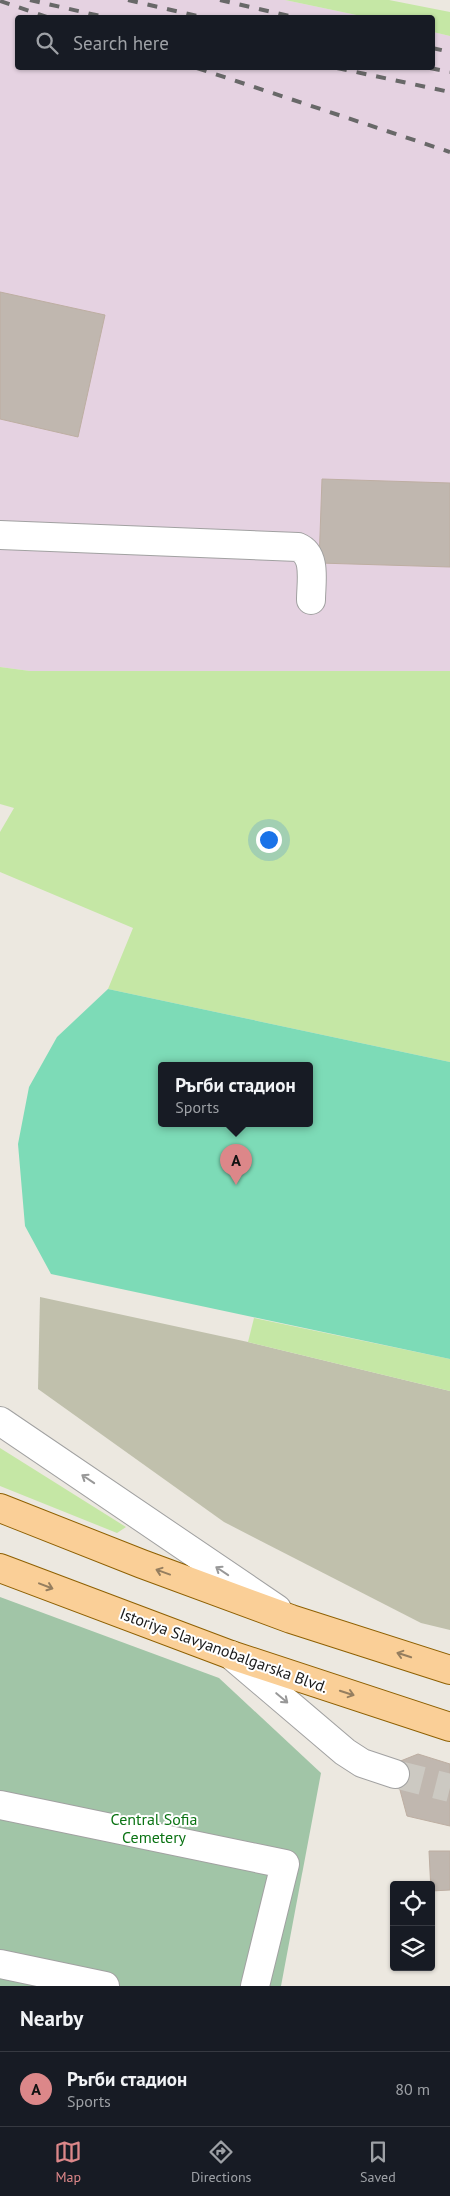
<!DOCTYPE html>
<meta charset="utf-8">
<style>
:root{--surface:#171b24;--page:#20242c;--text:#f1f3f6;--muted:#9ea1a6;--line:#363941;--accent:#dc8789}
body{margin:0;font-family:"PT Sans",sans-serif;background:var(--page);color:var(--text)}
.controls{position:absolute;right:15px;bottom:15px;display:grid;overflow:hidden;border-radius:5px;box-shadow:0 1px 4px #0004}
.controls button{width:45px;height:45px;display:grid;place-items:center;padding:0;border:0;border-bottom:1px solid var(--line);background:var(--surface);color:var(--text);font:25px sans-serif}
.you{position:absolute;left:268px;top:839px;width:18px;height:18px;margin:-12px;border:4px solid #fff;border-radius:50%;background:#1a73e8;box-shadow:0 0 0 8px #1a73e833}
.badge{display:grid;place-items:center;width:32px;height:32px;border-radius:50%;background:var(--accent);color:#111;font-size:16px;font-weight:700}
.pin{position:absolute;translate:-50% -41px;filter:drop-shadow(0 1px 2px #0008)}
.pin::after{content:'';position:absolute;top:26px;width:18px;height:15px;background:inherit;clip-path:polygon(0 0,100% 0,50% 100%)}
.popup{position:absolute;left:158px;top:1062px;width:155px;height:65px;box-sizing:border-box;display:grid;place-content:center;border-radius:5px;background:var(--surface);filter:drop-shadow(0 1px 4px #0005);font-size:16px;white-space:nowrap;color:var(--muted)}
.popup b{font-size:19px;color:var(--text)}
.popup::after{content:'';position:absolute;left:50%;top:100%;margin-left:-10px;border:10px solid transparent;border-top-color:var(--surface)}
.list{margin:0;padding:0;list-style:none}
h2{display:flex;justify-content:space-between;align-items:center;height:65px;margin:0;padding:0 20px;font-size:21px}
h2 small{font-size:16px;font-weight:400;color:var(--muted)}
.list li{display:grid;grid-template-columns:32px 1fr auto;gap:15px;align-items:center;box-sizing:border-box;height:75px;padding:0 20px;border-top:1px solid var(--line)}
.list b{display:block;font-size:19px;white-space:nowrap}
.list p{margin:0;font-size:16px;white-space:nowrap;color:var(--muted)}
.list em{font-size:16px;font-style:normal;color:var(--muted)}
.icon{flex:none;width:28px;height:28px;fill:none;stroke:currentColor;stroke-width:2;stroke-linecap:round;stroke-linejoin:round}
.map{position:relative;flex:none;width:450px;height:1986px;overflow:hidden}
.search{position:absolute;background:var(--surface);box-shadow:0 1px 4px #0004;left:15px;right:15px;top:15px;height:55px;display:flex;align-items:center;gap:12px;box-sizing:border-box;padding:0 18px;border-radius:5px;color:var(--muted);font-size:19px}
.sheet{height:140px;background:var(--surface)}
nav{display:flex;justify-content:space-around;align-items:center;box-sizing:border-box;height:70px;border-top:1px solid var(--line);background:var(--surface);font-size:14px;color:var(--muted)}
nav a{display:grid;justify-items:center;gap:2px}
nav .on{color:var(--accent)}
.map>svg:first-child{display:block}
.industrial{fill:#e5d2e1}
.construction{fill:#c0c0ac}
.grass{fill:#c5e7a5}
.cemetery{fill:#a1c5a7}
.pitch{fill:#7ddbb7;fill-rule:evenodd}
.building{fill:#c0b7af;stroke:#bdaea2}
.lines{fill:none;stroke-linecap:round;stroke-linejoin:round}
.minor-tunnel{stroke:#ccc9c2;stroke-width:28;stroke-dasharray:28 14;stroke-linecap:butt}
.minor-casing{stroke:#a1a1a1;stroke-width:30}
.major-casing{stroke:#8e6002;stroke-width:30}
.minor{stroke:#fff;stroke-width:28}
.major{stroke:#facf97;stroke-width:28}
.rail{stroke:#686868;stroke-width:4;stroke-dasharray:10 10;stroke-linecap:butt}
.oneway{stroke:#989898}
.oneway2{stroke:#957e5f}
.labels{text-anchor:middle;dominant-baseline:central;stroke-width:4;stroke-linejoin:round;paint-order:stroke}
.street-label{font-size:16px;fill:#1a1a1a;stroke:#fff}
.park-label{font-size:16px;fill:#0c7415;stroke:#fff}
</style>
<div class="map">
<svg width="450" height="1986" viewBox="0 0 450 1986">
<rect width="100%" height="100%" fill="#ece8e0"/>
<path class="industrial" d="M0,0H285L366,17L18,18V68H432L433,32L450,36V671H30L0,667Z"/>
<path class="construction" d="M40,1297L248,1342L450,1391V1630L421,1623L224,1522L38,1389Z"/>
<path class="grass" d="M285,0H389L450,12V36L433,32L432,18L366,17Z
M0,667L30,671H450V1062L108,989L133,928L0,872V832L14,808L0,804Z
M254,1318L450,1359V1391L248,1342Z
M0,1448L126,1527L117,1533L0,1486Z"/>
<path class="cemetery" d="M0,1597L219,1678L321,1773L281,1986H0Z"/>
<path class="pitch" d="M108,989L450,1062V1359L51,1274L25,1226L18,1144L29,1087L57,1037ZM162,1066H310V1124H162Z"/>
<path class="building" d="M0,292L105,315L78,437L0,419Z
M322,479L450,483V567L319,563Z
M418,1754L450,1764V1826L407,1816L393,1764Z
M429,1851H450V1890L431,1891Z"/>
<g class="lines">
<path class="minor-tunnel" d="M395,1774L450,1788"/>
<g class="minor-casing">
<path id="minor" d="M0,535L298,547C317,555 311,582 311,600
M0,1421L277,1609
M231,1655L345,1752L362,1763L395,1774
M0,1805L285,1864L255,1986
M0,1964L105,1986"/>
</g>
<g class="major-casing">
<path id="major" d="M0,1508L142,1564L291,1619L450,1670
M0,1568L231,1655L450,1727"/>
</g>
<use href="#minor" class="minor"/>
<use href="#major" class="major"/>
<path class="rail" d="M30,0L109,18
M128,0L206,18
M220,0L298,18
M0,1L50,18
M432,48L450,52
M197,68L450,152
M337,68L450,92
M430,68L450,72"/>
</g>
<defs><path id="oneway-shaft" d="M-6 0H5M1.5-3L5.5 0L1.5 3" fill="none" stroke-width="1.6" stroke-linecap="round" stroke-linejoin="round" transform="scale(1.25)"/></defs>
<g class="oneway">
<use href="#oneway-shaft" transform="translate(88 1479) rotate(-146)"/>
<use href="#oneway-shaft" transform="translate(222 1571) rotate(-146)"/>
<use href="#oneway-shaft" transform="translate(282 1698) rotate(40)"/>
</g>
<g class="oneway2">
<use href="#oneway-shaft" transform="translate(163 1572) rotate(-160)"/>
<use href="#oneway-shaft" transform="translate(46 1586) rotate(21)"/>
<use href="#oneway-shaft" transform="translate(404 1655) rotate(-162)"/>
<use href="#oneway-shaft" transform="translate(347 1693) rotate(18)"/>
</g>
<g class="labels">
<g class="street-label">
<text transform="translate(224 1650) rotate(20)">Istoriya Slavyanobalgarska Blvd.</text>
</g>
<g class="park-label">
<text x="154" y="1819">Central Sofia<tspan x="154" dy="18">Cemetery</tspan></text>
</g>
</g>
</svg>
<div class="controls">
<button><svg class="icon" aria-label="locate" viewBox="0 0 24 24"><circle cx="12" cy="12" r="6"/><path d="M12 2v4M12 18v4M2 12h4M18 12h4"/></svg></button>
<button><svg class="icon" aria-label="layers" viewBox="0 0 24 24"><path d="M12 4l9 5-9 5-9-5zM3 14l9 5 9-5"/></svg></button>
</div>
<div class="you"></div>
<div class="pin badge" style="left:236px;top:1185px">A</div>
<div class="popup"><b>Ръгби стадион</b>Sports</div>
<div class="search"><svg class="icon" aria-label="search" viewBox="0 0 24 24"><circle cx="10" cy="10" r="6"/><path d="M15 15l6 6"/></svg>Search here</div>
</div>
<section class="sheet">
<h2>Nearby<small></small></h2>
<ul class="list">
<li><span class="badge">A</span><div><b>Ръгби стадион</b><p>Sports</p></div><em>80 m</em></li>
</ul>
</section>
<nav>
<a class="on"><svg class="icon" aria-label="map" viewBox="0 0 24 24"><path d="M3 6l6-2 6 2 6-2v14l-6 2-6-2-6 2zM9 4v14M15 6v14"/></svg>Map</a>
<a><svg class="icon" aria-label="directions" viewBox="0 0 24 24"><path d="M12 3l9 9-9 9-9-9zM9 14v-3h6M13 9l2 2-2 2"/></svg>Directions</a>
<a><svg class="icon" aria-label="saved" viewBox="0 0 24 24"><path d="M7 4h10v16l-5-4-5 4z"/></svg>Saved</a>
</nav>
